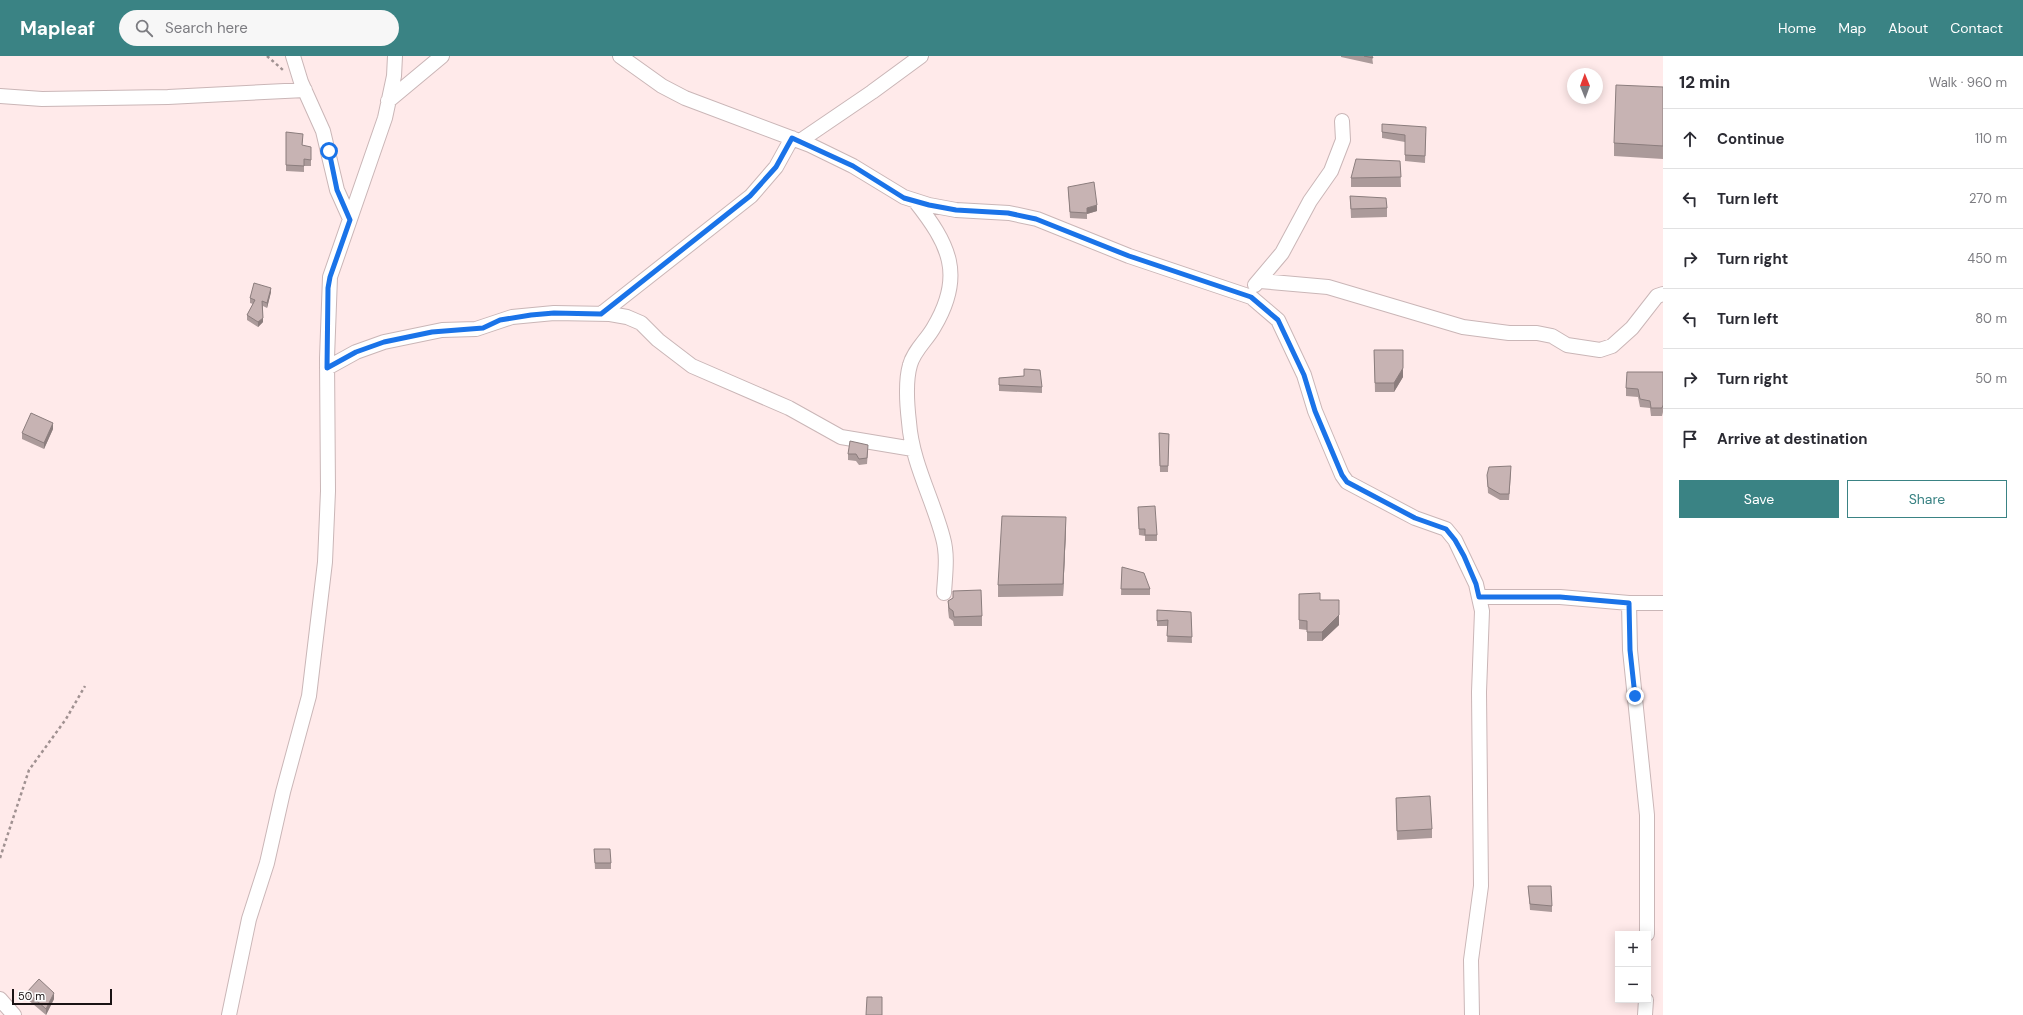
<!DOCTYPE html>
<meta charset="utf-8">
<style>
:root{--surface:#fff;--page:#f7f7f7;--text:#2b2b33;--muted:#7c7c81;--line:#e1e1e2;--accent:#3a8384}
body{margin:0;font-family:"DM Sans",sans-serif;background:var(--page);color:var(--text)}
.controls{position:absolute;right:12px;bottom:12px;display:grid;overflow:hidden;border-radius:0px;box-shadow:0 2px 10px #0003}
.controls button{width:36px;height:36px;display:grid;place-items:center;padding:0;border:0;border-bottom:1px solid var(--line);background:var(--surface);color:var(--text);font:20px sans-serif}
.compass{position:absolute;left:1567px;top:12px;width:36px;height:36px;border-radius:50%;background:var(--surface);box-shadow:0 2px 10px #0003;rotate:359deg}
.scale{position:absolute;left:12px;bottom:10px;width:100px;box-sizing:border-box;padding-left:4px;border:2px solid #1a1314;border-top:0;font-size:11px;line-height:14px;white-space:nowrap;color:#1a1314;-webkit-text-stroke:3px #fdfdfd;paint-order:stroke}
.stop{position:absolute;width:12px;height:12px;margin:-9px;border:3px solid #1a73e8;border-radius:50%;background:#fff}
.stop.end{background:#1a73e8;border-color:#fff;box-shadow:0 1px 4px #0008}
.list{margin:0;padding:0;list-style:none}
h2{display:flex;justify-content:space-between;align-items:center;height:52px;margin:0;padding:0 16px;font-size:17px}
h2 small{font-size:13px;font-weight:400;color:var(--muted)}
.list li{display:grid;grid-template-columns:26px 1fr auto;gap:12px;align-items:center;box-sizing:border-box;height:60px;padding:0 16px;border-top:1px solid var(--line)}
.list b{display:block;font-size:15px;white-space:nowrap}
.list em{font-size:13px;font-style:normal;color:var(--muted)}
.actions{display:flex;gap:8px;padding:12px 16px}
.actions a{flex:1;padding:9px 0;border:1px solid var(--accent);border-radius:0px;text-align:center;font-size:14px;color:var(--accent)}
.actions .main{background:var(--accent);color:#fff}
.icon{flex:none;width:22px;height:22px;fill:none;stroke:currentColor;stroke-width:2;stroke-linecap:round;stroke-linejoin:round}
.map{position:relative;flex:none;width:1663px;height:959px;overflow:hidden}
header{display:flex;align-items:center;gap:24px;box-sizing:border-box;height:56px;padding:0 20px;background:var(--accent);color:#fff}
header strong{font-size:19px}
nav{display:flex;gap:22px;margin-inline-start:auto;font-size:14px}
.search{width:280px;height:36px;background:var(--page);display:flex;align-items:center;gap:10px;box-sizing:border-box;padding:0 14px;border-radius:22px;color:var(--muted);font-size:15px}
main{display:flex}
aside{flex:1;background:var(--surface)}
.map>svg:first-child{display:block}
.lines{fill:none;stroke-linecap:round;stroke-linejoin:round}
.street-casing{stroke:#cab6b7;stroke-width:16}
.path{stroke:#a09191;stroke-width:2.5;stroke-dasharray:3 3;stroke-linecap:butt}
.street{stroke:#fff;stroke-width:14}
.wall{fill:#ab9a9a}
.shaded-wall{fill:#8b7d7d}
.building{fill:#c7b3b3;stroke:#8b7d7d}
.route{stroke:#1a73e8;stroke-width:5}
</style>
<header>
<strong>Mapleaf</strong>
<div class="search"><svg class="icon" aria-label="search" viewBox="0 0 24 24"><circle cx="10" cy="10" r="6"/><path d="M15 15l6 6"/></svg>Search here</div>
<nav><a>Home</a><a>Map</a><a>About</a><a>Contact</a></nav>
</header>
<main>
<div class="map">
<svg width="1663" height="959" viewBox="0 0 1663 959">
<rect width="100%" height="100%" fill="#ffeaea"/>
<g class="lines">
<g class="street-casing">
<path id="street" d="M293,0L301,26L323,75L337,134L350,163
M620,0L662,30L685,42L810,89L853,110L904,141L929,149L956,154L1009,157L1037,163L1129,200L1251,241L1278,264L1304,319L1315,355L1342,419L1347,426L1415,462L1446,473L1455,484L1476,528L1482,555L1479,636L1481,830L1471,904L1472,959
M0,40L42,43L168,41L305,34
M388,45L442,0
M800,85L872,36L921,0
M915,145C949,188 965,219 934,271C927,284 914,294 910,309C905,326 907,349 909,366C912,407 933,443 943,482C948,500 945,519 944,537
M1260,225L1328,231L1463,271L1509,277H1537L1552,280L1567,289L1600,294L1612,290L1632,272L1657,240L1663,238
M1255,229L1282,197L1310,145L1331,115L1343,84L1342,65
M601,258L751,140L776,111L792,82
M327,312L356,296L384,286L442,274L476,273L512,261L554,257L610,258L627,261L641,267L658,284L692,310L789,352L841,381L913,393
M1479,541H1560L1629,547H1663
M1629,547L1630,594L1647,759V878
M0,943L14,959
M229,959L249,863L267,807L283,736L309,640L325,506L328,435L327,302L330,221L385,62L394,20L395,0
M1645,959L1646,944"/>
</g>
<path class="path" d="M267,0L283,14
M0,802L29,714L66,663L85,630"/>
<use href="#street" class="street"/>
</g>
<path class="wall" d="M1341,0H1372L1373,8L1341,1Z
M1663,31V103L1614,100V87Z
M286,76L303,84L302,89L311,104V110H304V116L286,115Z
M1382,76L1426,77L1425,107L1405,105V86L1382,82Z
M1400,105L1401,131H1351V122Z
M1068,131L1097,155L1087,158V163L1070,162Z
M1350,140L1387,152V161L1351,162Z
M271,236L267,252L263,250V266L258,271L247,264V259L253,248L250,247V242Z
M1374,294L1403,321L1394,336H1375Z
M1663,316V356L1662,360H1651L1650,352L1640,351L1638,341L1626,340V332Z
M1024,320L1042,331V337L999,335V322Z
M53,373L44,393L22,383V377Z
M1159,377L1169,378L1168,416H1160Z
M868,395L867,408L859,409L856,405L848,404V398Z
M1511,417L1509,444H1500L1488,437L1487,419Z
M1138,451L1157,479V485H1145V480L1139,479Z
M1066,473L1063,540L998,541V529Z
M1122,511L1150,533V539H1121Z
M953,535L982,560V570H954L953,565L949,562L948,554V545L953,542Z
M1299,538L1320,544L1339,569L1322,585H1307V574L1299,573Z
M1157,554L1191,556L1192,587L1167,586L1168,570H1157Z
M1396,742L1432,773V782L1397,784Z
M594,793L611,807V813H595Z
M1528,830L1552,850V856L1530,854Z
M27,936L54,943L46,959L27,943Z"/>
<path class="shaded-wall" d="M1097,149V155L1087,158V152Z
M271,232V236L267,252V247Z
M263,262V266L258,271V266Z
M1403,312V321L1394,336V327Z
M53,367V373L44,393V387Z
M1066,461V473L1063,540V528Z
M1339,544V569L1322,585V576Z
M54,937V943L46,959V953Z"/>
<path class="building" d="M1364,0H1372L1373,2Z
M1616,29L1663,31V90L1614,87Z
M1382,68L1426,71L1425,100L1405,99V79L1382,76Z
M286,76L303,78L302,89L311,91V104L304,103V110L286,109Z
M1356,103L1400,105L1401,121L1351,122Z
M1094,126L1097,149L1087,152V157L1070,156L1068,131Z
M1350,140L1386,142L1387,152L1351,153Z
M254,227L271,232L267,247L262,245L263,262L258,266L247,259L255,244L250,242Z
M1374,294H1403V312L1394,327H1375Z
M1024,313L1040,314L1042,331L999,329V322L1024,320Z
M1627,316H1663V349L1662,352H1651L1650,345L1640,343L1638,333L1626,332Z
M31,357L53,367L44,387L22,377Z
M1159,377L1169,378L1168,410H1160Z
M850,385L868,389L867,402L859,403L856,398H848Z
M1511,410L1509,438H1500L1488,431L1487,419L1489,411Z
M1155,450L1157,479H1145V473H1139L1138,451Z
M1002,460L1066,461L1063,528L998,529Z
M1122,511L1144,517L1150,533H1121Z
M981,534L982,560L954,561L953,555L949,552L948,545L953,542V535Z
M1320,537V544H1339V559L1322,576H1307V565L1299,564V538Z
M1157,554L1191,556L1192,581L1167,580L1168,564L1157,565Z
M1430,740L1432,773L1397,775L1396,742Z
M594,793H610L611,807H595Z
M1528,830H1551L1552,850L1530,848Z
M39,923L54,937L46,953L27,936Z
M867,941H882V959H866Z"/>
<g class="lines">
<path class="route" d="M329,95L337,134L350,164L330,221L328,232L327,312L356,296L384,286L432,276L483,272L500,264L531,259L554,257L601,258L750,140L776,111L792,82L853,110L904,142L929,149L956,154L1008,157L1036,163L1129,200L1251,241L1278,264L1304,319L1315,355L1342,419L1347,426L1415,462L1446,473L1455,484L1464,500L1476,528L1479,541H1560L1629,547L1630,594L1635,640"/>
</g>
</svg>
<div class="controls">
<button>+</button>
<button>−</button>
</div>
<svg class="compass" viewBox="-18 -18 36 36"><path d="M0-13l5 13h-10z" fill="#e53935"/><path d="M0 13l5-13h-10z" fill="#7c7c81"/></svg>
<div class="scale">50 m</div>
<div class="stop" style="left:329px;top:95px"></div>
<div class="stop end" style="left:1635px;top:640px"></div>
</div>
<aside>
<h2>12 min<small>Walk · 960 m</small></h2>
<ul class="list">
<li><svg class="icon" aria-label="ahead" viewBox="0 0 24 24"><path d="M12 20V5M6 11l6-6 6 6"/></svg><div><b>Continue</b></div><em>110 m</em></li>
<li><svg class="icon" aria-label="left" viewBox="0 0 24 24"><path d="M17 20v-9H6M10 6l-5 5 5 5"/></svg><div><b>Turn left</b></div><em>270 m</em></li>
<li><svg class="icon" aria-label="right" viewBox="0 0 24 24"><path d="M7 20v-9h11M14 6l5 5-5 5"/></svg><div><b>Turn right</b></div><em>450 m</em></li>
<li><svg class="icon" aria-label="left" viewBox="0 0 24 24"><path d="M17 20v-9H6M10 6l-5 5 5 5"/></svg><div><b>Turn left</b></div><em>80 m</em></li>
<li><svg class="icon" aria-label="right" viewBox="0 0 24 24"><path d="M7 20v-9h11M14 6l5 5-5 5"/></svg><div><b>Turn right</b></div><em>50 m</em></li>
<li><svg class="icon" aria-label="arrive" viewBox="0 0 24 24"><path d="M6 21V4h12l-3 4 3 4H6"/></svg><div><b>Arrive at destination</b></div></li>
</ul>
<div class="actions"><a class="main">Save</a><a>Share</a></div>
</aside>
</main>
